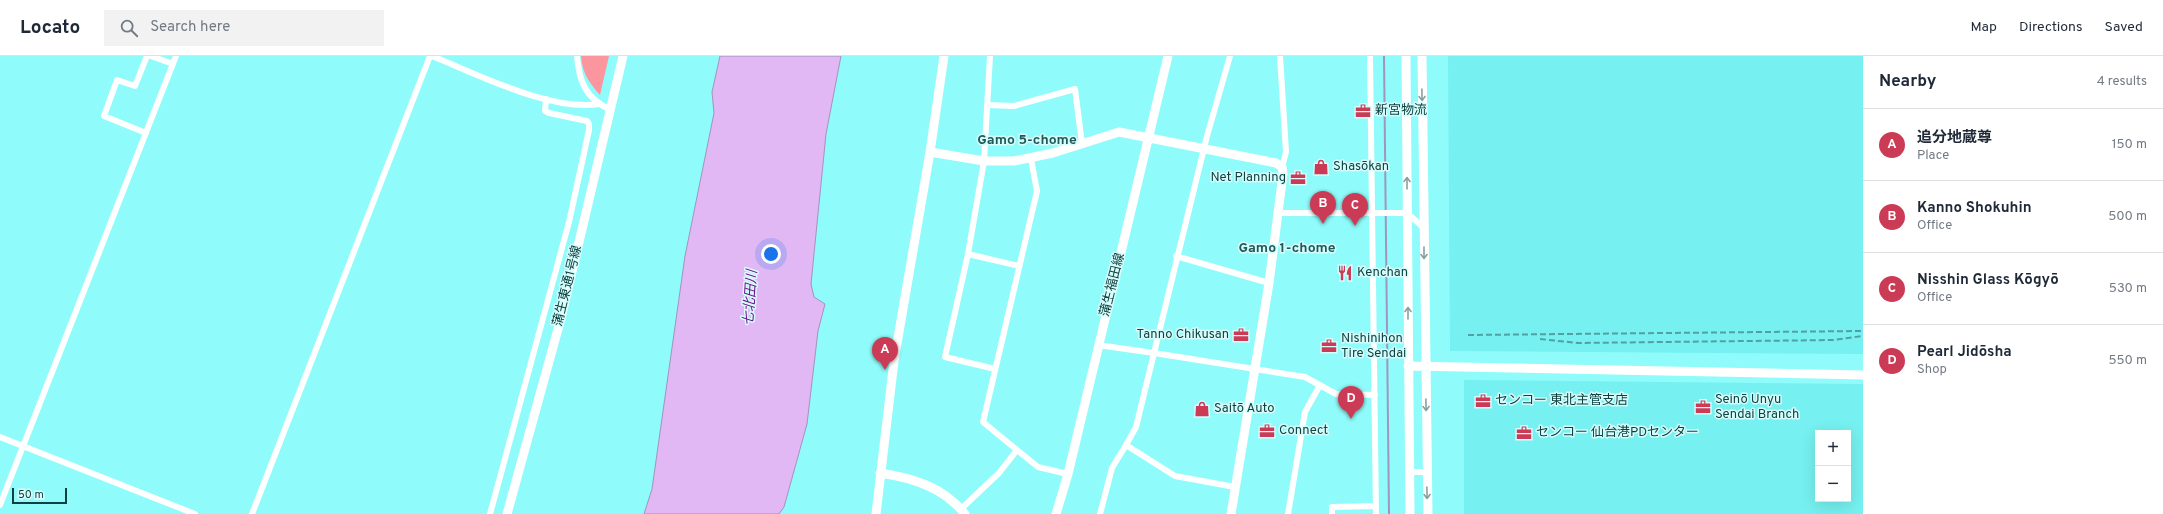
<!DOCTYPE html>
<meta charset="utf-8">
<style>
:root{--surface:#fff;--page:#f2f2f3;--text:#1f2937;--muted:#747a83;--line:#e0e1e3;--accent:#cc3b55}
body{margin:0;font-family:Overpass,"Noto Sans JP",sans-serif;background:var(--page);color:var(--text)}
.controls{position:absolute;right:12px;bottom:12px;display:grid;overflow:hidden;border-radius:0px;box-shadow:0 4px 16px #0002}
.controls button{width:36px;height:36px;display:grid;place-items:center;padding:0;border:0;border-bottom:1px solid var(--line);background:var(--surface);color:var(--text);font:20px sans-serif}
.scale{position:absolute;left:12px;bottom:10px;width:55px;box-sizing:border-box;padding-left:4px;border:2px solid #104141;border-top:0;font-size:11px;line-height:14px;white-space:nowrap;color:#104141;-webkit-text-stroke:3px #d6fdfc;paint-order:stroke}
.you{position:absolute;left:771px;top:198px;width:14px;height:14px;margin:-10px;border:3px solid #fff;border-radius:50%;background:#1a73e8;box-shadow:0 0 0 6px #1a73e833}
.badge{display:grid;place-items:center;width:26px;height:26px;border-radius:50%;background:var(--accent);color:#fff;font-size:13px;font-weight:700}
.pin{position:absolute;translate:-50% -33px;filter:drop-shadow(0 1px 2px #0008)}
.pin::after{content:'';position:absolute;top:21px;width:14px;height:12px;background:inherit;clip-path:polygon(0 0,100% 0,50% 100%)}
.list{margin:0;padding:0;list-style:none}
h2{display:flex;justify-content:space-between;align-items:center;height:52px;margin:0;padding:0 16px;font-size:17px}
h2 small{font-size:13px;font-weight:400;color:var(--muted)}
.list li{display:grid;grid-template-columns:26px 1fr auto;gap:12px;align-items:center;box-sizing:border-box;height:72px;padding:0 16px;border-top:1px solid var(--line)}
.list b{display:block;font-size:15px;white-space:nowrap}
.list p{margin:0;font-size:13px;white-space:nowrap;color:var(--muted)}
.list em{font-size:13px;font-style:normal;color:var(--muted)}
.icon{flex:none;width:22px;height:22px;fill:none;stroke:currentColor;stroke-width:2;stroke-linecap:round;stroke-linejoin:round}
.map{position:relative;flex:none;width:1863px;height:458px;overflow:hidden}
header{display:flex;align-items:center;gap:24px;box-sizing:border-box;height:56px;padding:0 20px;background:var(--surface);border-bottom:1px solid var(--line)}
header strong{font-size:19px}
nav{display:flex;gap:22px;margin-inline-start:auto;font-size:14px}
.search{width:280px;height:36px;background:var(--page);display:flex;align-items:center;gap:10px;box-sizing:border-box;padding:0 14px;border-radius:0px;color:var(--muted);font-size:15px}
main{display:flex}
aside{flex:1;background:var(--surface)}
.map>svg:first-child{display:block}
.built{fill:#76f0f0;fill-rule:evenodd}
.green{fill:#fb969e}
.water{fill:#e1b7f4;stroke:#a294be}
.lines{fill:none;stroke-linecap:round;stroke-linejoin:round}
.stream{stroke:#a294be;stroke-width:2}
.street{stroke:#fff;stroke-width:6}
.secondary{stroke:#fff;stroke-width:9}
.rail{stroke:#51a1a0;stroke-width:2;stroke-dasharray:6 3;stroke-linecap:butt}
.oneway{stroke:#88a0a0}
.labels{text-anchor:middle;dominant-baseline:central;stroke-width:3;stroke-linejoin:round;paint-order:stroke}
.poi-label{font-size:13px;fill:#104141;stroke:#d6fdfc;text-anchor:start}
.street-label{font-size:13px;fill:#104141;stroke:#d6fdfc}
.neighbourhood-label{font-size:14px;font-weight:bold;fill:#1e5a5a;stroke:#d6fdfc}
.water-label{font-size:14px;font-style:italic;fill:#6f158d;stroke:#d6fdfc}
</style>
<header>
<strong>Locato</strong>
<div class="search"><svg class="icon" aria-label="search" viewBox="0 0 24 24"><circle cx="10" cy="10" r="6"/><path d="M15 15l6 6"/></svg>Search here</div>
<nav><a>Map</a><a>Directions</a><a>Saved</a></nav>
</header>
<main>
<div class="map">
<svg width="1863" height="458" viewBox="0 0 1863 458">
<rect width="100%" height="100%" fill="#8ffcfb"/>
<path class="built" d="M1448,0H1863V298L1450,295Z
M1464,324L1863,328V458H1464ZM1818,377H1848V443H1818Z"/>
<path class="green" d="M581,0H609L600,39C589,27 582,16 581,0Z"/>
<path class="water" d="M720,0H841L826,78L811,228L814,241L825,248L818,275L807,368L784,451L779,458H644L652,433L685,200L714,57L712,36Z"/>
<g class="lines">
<path class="stream" d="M1384,0L1389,458"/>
<path class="street" d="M151,0L173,8
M432,0C477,18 551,56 599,48
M577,0C579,26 586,43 611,54
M990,0L984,105L968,198L945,301L995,313
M1230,0L1207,80L1154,297L1305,321L1336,338L1375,339
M1280,0L1286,96L1282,111
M1370,0L1376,458
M987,49L1014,50L1075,33L1082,88
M146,77L104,60L117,24L135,30L147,0
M1278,157H1407L1424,172
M968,198L1019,210
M1176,200L1269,227
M1098,289L1154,297L1136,371L1126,389
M0,381L195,458
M1017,394L1038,411L1068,418
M1409,416H1427
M0,449L176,0
M961,453L999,417L1017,394L983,366L1037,135L1031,103
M252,458L430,0
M490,458L569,166L589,74V68L587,65L549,57L545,55L546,43
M1100,458L1112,412L1126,389L1175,420L1235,431
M1288,458L1305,356L1320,329
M1332,458V451L1375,450"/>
<path class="secondary" d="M1406,0L1410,458
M1422,0L1428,458
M930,96L984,105H1014L1053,97L1119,76L1276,107L1282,111L1283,118L1269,227L1231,458
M1408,310L1863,319
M880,417C913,422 943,431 965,458
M507,458L561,262L623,0
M876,458L894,305L930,96L944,0
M1056,458L1068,418L1168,0"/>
<path class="rail" d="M1468,279L1863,275
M1540,283L1578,287L1833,284L1863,280"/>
</g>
<defs><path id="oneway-shaft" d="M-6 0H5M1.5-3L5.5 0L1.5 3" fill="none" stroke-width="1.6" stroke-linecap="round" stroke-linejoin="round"/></defs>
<g class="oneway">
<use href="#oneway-shaft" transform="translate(1422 39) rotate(89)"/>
<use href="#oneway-shaft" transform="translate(1407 127) rotate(-90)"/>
<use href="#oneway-shaft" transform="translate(1424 197) rotate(90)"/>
<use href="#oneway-shaft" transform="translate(1408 257) rotate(-90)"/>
<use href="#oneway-shaft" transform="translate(1426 349) rotate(89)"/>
<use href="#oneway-shaft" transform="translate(1427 437) rotate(89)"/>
</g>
<defs>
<g id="office-bare" transform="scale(1.2)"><path d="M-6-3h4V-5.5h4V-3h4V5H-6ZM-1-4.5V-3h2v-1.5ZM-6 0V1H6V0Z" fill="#cc3b55" stroke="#d6fdfc" stroke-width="2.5" paint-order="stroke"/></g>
<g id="shop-bare" transform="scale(1.2)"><path d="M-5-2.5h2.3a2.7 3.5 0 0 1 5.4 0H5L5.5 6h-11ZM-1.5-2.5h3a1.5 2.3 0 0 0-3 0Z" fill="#cc3b55" stroke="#d6fdfc" stroke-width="2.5" paint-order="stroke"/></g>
<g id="restaurant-bare" transform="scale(1.2)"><path d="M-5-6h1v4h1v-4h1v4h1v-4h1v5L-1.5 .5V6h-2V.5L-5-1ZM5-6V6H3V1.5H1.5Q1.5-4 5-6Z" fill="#cc3b55" stroke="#d6fdfc" stroke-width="2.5" paint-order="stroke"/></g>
</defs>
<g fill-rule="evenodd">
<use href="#office-bare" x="1363" y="55"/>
<use href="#shop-bare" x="1321" y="111"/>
<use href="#office-bare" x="1298" y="122"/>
<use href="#restaurant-bare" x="1345" y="217"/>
<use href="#office-bare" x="1241" y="279"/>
<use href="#office-bare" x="1329" y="290"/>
<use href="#office-bare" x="1483" y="345"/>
<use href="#office-bare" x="1703" y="351"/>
<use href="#shop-bare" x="1202" y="353"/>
<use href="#office-bare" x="1267" y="375"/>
<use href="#office-bare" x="1524" y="377"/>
</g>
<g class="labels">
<g class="poi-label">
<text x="1375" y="55">新宮物流</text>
<text x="1333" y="111">Shasōkan</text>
<text x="1286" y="122" text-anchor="end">Net Planning</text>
<text x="1357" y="217">Kenchan</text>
<text x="1229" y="279" text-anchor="end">Tanno Chikusan</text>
<text x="1341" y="283">Nishinihon<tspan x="1341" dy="15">Tire Sendai</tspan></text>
<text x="1715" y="344">Seinō Unyu<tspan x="1715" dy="15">Sendai Branch</tspan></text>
<text x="1495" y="345">センコー 東北主管支店</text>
<text x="1214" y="353">Saitō Auto</text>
<text x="1279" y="375">Connect</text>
<text x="1536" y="377">センコー 仙台港PDセンター</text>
</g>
<g class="street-label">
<text transform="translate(1113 229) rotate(-76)">蒲生福田線</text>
<text transform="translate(568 230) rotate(-76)">蒲生東通1号線</text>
</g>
<g class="neighbourhood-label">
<text x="1027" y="84">Gamo 5-chome</text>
<text x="1287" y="192">Gamo 1-chome</text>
</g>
<g class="water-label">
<text transform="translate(751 242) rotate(-86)">七北田川</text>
</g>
</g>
</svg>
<div class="controls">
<button>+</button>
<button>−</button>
</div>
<div class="scale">50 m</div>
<div class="you"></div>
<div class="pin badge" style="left:885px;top:314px">A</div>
<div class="pin badge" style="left:1323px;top:168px">B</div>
<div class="pin badge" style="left:1355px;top:170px">C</div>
<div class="pin badge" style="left:1351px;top:363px">D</div>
</div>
<aside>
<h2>Nearby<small>4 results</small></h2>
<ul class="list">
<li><span class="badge">A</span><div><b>追分地蔵尊</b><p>Place</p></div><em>150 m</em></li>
<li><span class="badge">B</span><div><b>Kanno Shokuhin</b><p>Office</p></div><em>500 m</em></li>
<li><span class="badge">C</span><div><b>Nisshin Glass Kōgyō</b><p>Office</p></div><em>530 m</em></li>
<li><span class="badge">D</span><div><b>Pearl Jidōsha</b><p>Shop</p></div><em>550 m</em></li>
</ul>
</aside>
</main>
